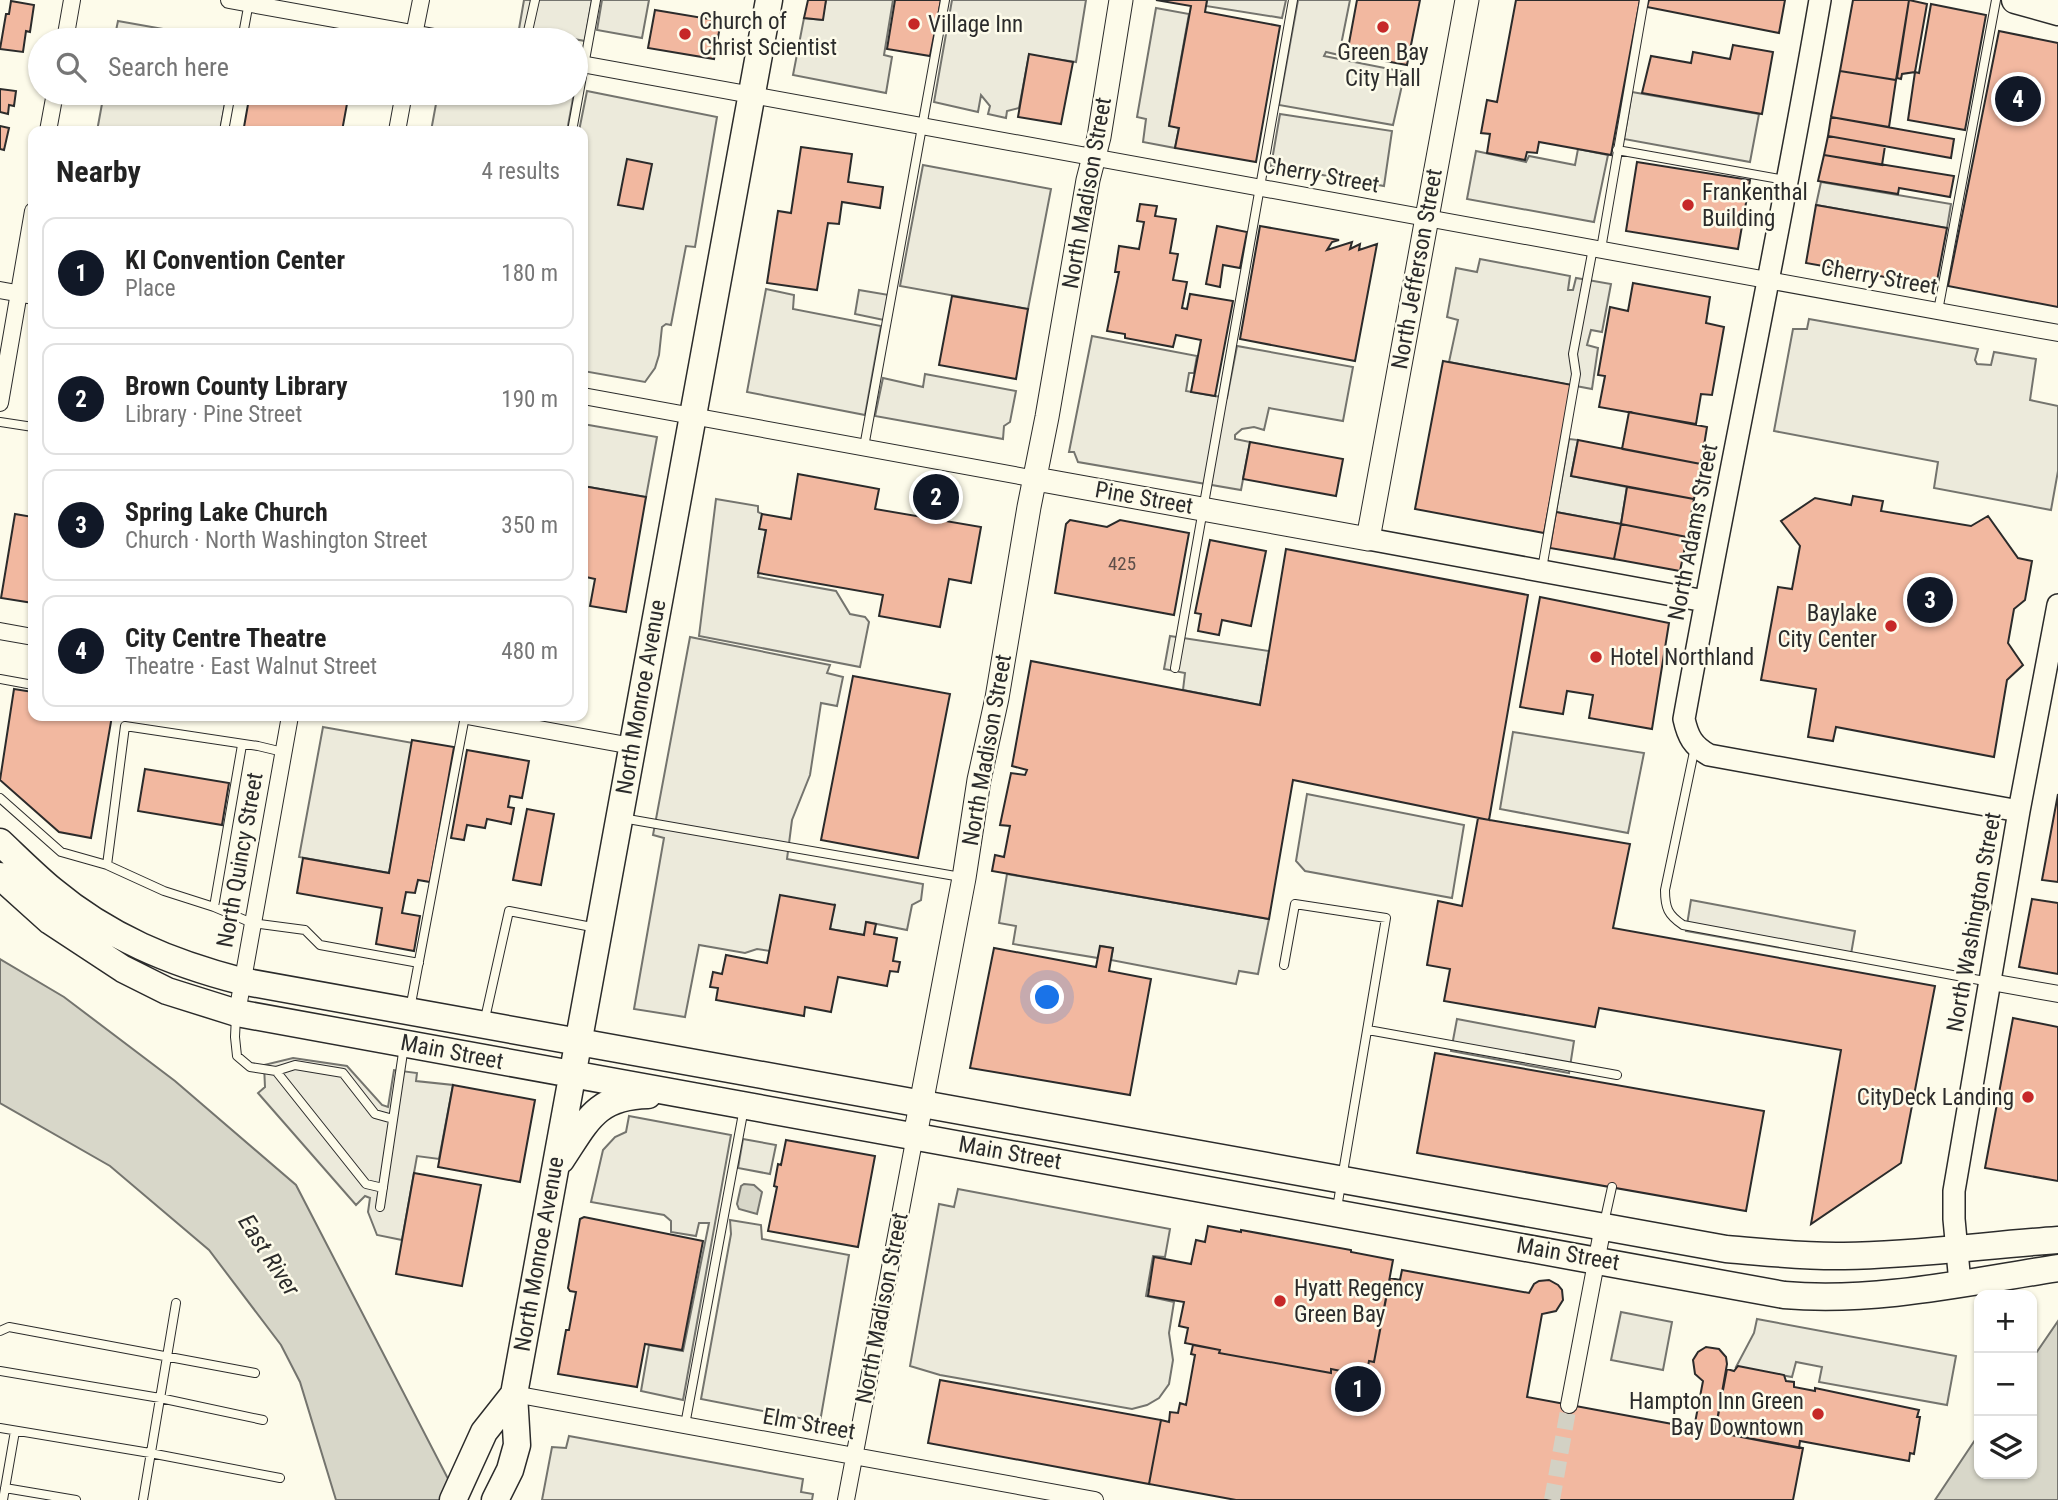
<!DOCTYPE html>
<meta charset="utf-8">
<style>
:root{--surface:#fff;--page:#f2f2f2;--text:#222;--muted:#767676;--line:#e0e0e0;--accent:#111827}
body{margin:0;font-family:"Roboto Condensed",sans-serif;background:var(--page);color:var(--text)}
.controls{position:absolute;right:21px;bottom:21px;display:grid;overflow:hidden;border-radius:14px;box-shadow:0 2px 5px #0004}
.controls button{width:63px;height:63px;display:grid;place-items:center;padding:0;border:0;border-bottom:2px solid var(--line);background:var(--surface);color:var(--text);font:35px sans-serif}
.you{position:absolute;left:1048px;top:998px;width:24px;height:24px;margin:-18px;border:5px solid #fff;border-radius:50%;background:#1a73e8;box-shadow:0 0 0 10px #1a73e833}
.badge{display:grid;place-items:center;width:46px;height:46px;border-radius:50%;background:var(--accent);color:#fff;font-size:23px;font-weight:700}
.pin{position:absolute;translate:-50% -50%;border:4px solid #fff;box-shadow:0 2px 7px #0006}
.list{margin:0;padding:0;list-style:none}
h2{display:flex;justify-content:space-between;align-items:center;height:91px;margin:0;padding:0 28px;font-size:30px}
h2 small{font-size:23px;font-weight:400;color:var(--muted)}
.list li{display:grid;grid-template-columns:46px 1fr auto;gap:21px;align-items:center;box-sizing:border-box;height:112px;margin:0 14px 14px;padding:0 14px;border:2px solid var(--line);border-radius:14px}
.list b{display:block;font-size:26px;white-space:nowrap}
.list p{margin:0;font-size:23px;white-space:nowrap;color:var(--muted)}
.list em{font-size:23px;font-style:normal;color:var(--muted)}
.icon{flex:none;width:38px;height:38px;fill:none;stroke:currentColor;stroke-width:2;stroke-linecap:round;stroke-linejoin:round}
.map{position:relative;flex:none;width:2058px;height:1500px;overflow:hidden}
.search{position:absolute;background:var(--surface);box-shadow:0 2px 5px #0004;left:28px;top:28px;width:560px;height:77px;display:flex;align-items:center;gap:18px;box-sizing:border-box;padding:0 24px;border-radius:38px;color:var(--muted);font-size:26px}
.panel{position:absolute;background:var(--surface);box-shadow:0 2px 5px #0004;left:28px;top:126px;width:560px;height:595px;border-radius:14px}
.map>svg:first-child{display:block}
.parking{fill:#eceadb;stroke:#74746e;stroke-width:2}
.water{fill:#d8d7c9;stroke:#74746e;stroke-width:2}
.building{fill:#f2b8a0;stroke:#2b2b2b;stroke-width:2}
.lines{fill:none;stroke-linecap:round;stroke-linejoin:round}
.minor-tunnel{stroke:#d3d1c4;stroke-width:16;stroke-dasharray:16 8;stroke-linecap:butt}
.service-casing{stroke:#2b2b2b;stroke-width:10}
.minor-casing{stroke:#2b2b2b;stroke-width:18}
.tertiary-casing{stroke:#2b2b2b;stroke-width:24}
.secondary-casing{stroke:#2b2b2b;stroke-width:25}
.primary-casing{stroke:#2b2b2b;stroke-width:29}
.service{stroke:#fdfbea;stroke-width:8}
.minor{stroke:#fdfbea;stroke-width:16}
.tertiary{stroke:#fdfbea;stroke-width:21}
.secondary{stroke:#fdfbea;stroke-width:23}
.primary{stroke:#fdfbea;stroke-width:26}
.poi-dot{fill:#c62828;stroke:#fdfbea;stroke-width:2.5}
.labels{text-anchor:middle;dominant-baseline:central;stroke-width:5;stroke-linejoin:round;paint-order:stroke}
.number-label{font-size:19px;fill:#5d4e48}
.poi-label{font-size:23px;fill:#2b2b2b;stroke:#fdfbea;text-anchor:start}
.street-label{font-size:23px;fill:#2b2b2b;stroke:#fdfbea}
.water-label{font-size:24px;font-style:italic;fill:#2b2b2b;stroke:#fdfbea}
</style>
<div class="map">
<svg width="2058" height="1500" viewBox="0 0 2058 1500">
<rect width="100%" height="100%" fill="#fdfbea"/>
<path class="parking" d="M524,0H592L585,41L519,29Z
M602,0H649L642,38L597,30Z
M826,0H893L884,55L892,57L886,93L793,75L804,18L822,20Z
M952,0H1086L1076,62L1029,55L1019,108L1007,111L1006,118L988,114L990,106L981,95L978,112L934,102Z
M1207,0H1286L1282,18L1206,6Z
M1298,0H1350L1339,55L1326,52L1324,56L1405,72L1393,125L1279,105Z
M1156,8L1189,14L1169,125L1179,128L1175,148L1143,142L1146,119L1137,117Z
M118,21L225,40H114Z
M587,91L717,117L695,247L686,246L671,325L666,324L662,327L659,355L655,368L645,382L583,371V131H579Z
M1632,92L1759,114L1750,162L1624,139Z
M104,93H227L220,131H97Z
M438,93H574L567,131H431Z
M1280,114L1392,131L1384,186L1271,166Z
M1578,149L1608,155L1594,222L1467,199L1476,151L1526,162L1529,156L1575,165Z
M923,165L1051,189L1028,309L900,286Z
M1821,182L1951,204L1947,228L1816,205Z
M1480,259L1570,276L1568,290H1573L1576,278L1611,284L1602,332L1591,330L1587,345L1598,348L1592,389L1449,362L1458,320L1447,317L1456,268L1477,272Z
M766,289L794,295L793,309L881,326L865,415L747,392Z
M859,290L889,295L884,320L855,314Z
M1809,319L1978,349L1975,360L1977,364L1991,365L1994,352L2036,359L2030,400L2058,406V471L2051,510L1934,488L1938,462L1774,431L1793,329H1807Z
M1092,336L1197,356L1194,373H1189L1186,391L1227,398L1237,346L1353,367L1343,421L1269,408L1264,430L1254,427L1242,429L1235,435V439L1250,442L1241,490L1078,462L1074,452H1069Z
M925,374L1016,391L1010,422L1004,426L1003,439L875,416L883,378L923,387Z
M583,424L657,437L646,497L583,486Z
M1569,439L1578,440L1571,476L1627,487L1621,524L1556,512Z
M716,499L758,506V512L762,514L760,528L766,530L758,577L836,591L850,614L865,617L869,622L860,667L699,636Z
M1170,636L1269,651L1260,705L1183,690L1185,673L1164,669Z
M690,637L830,665L827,673L843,677L837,706L821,703L810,775L792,820L787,859L923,884L921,900L912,905L907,930L867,922L864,935L830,929L834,905L770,951L757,949L745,953L699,945L685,1017L634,1009L664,838L653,835Z
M323,727L413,743L389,873L299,857Z
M1513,732L1644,753L1628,833L1500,809Z
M1307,794L1464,825L1452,898L1305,871L1296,861Z
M1007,874L1269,919L1258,974L1239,971L1236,984L1111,960L1113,948L1101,946L1098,958L1013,944L1016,926L999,923Z
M1691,900L1855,931L1850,960L1686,931Z
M1457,1019L1574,1041L1569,1073L1451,1051Z
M293,1058L347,1066L382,1105L388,1107L394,1070L417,1073L416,1081L453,1085L439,1159L417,1156L402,1240L377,1235L368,1212L370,1198L365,1196L356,1205L258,1093L265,1087L264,1065Z
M629,1116L731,1135L683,1400L641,1391L649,1345L683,1351L709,1223H699L696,1236L671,1232V1221L664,1215L591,1202L603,1150L615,1137L626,1132Z
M743,1139L776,1145L770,1174L738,1168Z
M958,1189L1170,1229L1165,1257L1153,1256L1146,1296L1174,1302L1169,1333L1173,1360L1169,1384L1159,1398L1147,1405L1132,1409L940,1375L910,1366L939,1204L954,1207Z
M730,1220L761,1225L762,1239L849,1255L820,1422L701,1399L731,1234Z
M1621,1312L1672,1322L1663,1370L1611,1360Z
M1757,1319L1956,1356L1947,1405L1819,1382L1822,1367L1796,1362L1792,1377L1736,1367L1754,1333Z
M569,1436L803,1479L801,1492L813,1494L812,1500H542L552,1447L566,1448Z"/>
<path class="water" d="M0,959L64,997L175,1081L296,1185L459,1500H336L300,1382L281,1345L209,1250L110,1166L0,1103Z
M744,1184L754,1185L762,1192L757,1214L739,1209L737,1204L741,1186Z
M2058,1321V1500H1935L1979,1434V1474H2032V1359Z"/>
<path class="building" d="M808,0H826L823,20L804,18Z
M895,0H941L930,56L887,49Z
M1156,0H1207L1205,12L1280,26L1256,162L1175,148L1179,128L1169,126L1191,6Z
M1357,0H1420L1407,65L1347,54Z
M1516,0H1640L1611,155L1539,142L1537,153L1527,152L1525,160L1487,153L1490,134L1481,133L1487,100L1497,102Z
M1649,0H1785L1779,33L1647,7Z
M1853,0H1909L1896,80L1840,71Z
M1909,0L1927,4L1915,72L1902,74L1901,79L1897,78Z
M11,1L34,5L30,32L26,31L23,52L0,49L6,14H9Z
M1931,4L1986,15L1965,130L1908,120L1915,72L1919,73Z
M655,10L721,21L714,59L648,48Z
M1999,31L2058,43V307L1948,286Z
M1733,45L1773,52L1762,114L1642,93L1651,56L1691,63L1693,52L1730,59Z
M1029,54L1073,62L1061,124L1018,117Z
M1840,71L1896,80L1889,127L1831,117Z
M0,89L16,91L14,106L9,105L8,114L0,112Z
M250,93H349L342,131H265L244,127Z
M1831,117L1954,139L1951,158L1828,136Z
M0,126L9,128L4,150L0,149Z
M1828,136L1885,146L1882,165L1824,155Z
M801,147L852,154L848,182L883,187L880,208L842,202L839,224L828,223L817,290L767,283L778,211L791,213Z
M1824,155L1954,176L1950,197L1899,188L1898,194L1818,181Z
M627,159L652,164L643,209L618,205Z
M1637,162L1750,180L1738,249L1626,231Z
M1140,204L1157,206L1155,216L1176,219L1170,253L1178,254L1173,280L1187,282L1182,308L1187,309L1190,294L1233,301L1215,396L1191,392L1201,340L1176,335L1173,347L1125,338V334L1107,331L1119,272H1115L1119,246L1139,249L1144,222L1137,221Z
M1816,205L1947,228L1936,286L1806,263Z
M1217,226L1247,232L1240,268L1223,265L1220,287L1206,284Z
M1260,226L1339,240L1332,242L1327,250L1352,242L1350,249L1360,244L1359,250L1377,244L1355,361L1240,339Z
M1633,283L1710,297L1706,323L1724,327L1712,395L1701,394L1696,424L1599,407L1605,376L1598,375L1610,307L1628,311Z
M952,296L1028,309L1016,379L939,365Z
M1443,361L1572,385L1544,533L1415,509Z
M1629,412L1707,427L1701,464L1622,449Z
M1578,440L1701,464L1694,499L1571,476Z
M1250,442L1343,459L1336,496L1243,479Z
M798,474L879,489L875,509L981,527L971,583L949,579L940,627L879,616L883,595L758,573L766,530L759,529L762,514L791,519Z
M583,486L646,497L626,612L590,606L595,579L586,577L583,599Z
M1627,487L1694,499L1687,537L1621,524Z
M1853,496L1883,501L1881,511L1971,526L1988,516L2018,558L2032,561L2025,600L2014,609L2008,643L2023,665L2007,680L1994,757L1836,727L1833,741L1808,737L1816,689L1761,680L1778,587L1792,589L1800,546L1781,521L1815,498L1851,505Z
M1556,512L1621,524L1614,559L1550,548Z
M15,514L33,517V603L1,598Z
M1070,520L1107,527L1120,520L1189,533L1174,615L1055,593L1066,524Z
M1621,524L1687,537L1680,571L1614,559Z
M1210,540L1266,551L1251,626L1222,620L1219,635L1198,631L1201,614L1195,613Z
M1286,549L1528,595L1489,820L1293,780L1269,919L992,871L995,855L1004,857L1010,826L1000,825L1011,773L1025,775L1027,770L1012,766L1031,661L1260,705Z
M1540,597L1669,623L1652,729L1589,718L1593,695L1567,691L1563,714L1520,707Z
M853,676L950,694L918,858L821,840Z
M14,689L33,692V716H112L91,838L59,832L0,780Z
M412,740L454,747L430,882L418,880L415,893L406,892L402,913L420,916L414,951L376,944L382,908L297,893L303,858L389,873Z
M467,750L529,761L522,798L510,796L508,807L514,808L511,824L487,819L485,828L467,825L464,840L451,838Z
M145,769L229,783L222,825L138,811Z
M2058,794V882L2042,880Z
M527,809L554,814L541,885L513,880Z
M1478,818L1630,844L1613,928L1935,986L1901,1163L1811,1224L1841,1050L1599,1008L1595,1027L1444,1001L1450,969L1427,965L1438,901L1462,906Z
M780,895L835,905L830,929L864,935L866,922L876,924L874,934L897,938L893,961L900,962L898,972L890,971L887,986L838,977L831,1012L805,1007L804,1016L716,1000L718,988L710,987L713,972L722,974L726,955L767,963Z
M2032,899L2058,903V974L2019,967Z
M1100,946L1113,948L1109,971L1151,979L1130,1095L970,1068L994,948L1096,967Z
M2013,1018L2058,1027V1181L1985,1168Z
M1435,1053L1764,1111L1746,1211L1417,1153Z
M453,1085L535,1100L520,1182L438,1167Z
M786,1140L875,1156L858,1247L768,1231L777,1187L774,1186L778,1164L781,1165Z
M414,1173L481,1185L462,1286L396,1274Z
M584,1217L703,1241L682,1350L645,1344L637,1387L558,1374L566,1330H569L576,1292L570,1291L568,1288L580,1219Z
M1208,1226L1241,1232V1230L1351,1250V1252L1393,1260L1374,1362L1369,1361L1366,1376L1331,1369V1373L1219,1353L1220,1350L1185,1343L1188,1328L1179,1326L1184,1302L1148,1296L1154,1257L1191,1264L1196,1240L1205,1242Z
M1402,1270L1529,1293L1534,1284L1539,1281L1549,1280L1558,1285L1562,1290L1563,1300L1556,1311L1542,1314L1527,1397L1694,1428L1703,1381L1695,1374L1693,1360L1698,1352L1706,1347L1719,1349L1726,1357L1727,1364L1715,1432L1803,1448L1793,1500H1236L1149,1484L1161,1420L1169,1422L1170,1412L1178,1413L1180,1403L1186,1405L1195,1355L1191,1354L1193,1345L1220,1350L1219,1353L1331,1373V1369L1366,1376L1369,1361L1374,1362L1390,1278L1400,1280Z
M1738,1366L1784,1375L1786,1381L1794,1382V1387L1815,1391V1388L1919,1410L1917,1417H1920L1914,1454L1910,1453L1909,1461L1800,1441L1799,1448L1715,1432L1727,1369L1734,1371Z
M940,1380L1161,1420L1149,1484L928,1443Z"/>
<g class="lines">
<path class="minor-tunnel" d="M1552,1500L1569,1405"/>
<g class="service-casing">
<path id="service" d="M242,40L249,2
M526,40L535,0
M224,131L231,93
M572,131L596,0
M1617,150L1785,180
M1601,249L1644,0
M1938,311L1996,0
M0,422L33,427
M864,447L945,0
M1542,569L1576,374L1573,354L1593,248
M1175,668L1293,0
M0,679L33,685
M1695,747L1665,890C1665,908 1668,915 1683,925L1990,982
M283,752L258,746L125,726L107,865L164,891L214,907L252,923L305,930L320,945L419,963
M0,798L61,852L107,865
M622,818L961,877
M214,907L242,745
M1284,965L1295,904L1386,918L1337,1208
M410,1009L465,716
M236,1016L235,1037L237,1056L250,1067L276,1071L366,1184L383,1188
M484,1023L509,911L597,928
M1368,1030L1617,1075
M276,1071L295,1065L343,1073L375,1114L393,1119
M380,1207L404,1046
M1604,1223L1612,1187
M0,1331L9,1327L255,1373
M0,1371L160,1398L263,1420
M685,1425L744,1108
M0,1428L150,1453L280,1478
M5,1488L76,1500
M3,1500L15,1431
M143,1500L176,1303"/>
</g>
<g class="minor-casing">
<path id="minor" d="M229,0L451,40
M65,40L72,0
M413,40L421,0
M576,63L2058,333
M48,131L55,93
M397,131L404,93
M0,290L33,296
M583,396L1036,479
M0,403L33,211
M0,631L33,637
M467,716L632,746
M1991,982L2058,994
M237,1013L290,716
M514,1394L1095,1500
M1569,1405L1603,1226
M846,1500L915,1136"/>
</g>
<g class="tertiary-casing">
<path id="tertiary" d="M1820,0C1779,240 1727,479 1684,719C1688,737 1693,746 1709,755L2019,811
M1368,539L1705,601
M1960,1283L1954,1219V1191L2019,811L2058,605"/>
</g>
<g class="secondary-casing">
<path id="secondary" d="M1036,479L1368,539L1467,0
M915,1136L964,878L979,780L997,698L1029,507L1047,417L1088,180L1099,137L1121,0"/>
</g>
<g class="primary-casing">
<path id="primary" d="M2015,0L2058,12
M0,842C17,858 34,875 52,890C108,937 171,963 241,981L1726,1249C1765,1252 1804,1257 1844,1256C1915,1255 1987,1245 2058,1240
M0,876L50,921L123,969L167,991L237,1013L1784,1295C1875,1303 1968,1282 2058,1268
M561,1160C587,1121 596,1096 648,1095
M453,1500L484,1432L514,1394
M495,1500L510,1470L517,1445L514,1394L769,0"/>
</g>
<use href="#service" class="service"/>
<use href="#minor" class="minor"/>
<use href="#tertiary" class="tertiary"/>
<use href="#secondary" class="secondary"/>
<use href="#primary" class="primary"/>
</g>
<g class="poi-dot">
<circle cx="914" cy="24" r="7"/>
<circle cx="1383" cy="27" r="7"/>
<circle cx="685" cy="34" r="7"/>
<circle cx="1688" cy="205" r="7"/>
<circle cx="1891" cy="626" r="7"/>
<circle cx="1596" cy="657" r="7"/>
<circle cx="2028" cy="1097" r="7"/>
<circle cx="1280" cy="1301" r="7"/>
<circle cx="1818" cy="1414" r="7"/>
</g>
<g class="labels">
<g class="number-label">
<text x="1122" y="563">425</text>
</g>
<g class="poi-label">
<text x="699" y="21">Church of<tspan x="699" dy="26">Christ Scientist</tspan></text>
<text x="928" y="24">Village Inn</text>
<text x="1383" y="52" text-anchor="middle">Green Bay<tspan x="1383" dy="26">City Hall</tspan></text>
<text x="1702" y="192">Frankenthal<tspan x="1702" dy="26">Building</tspan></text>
<text x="1877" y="613" text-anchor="end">Baylake<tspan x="1877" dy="26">City Center</tspan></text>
<text x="1610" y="657">Hotel Northland</text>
<text x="2014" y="1097" text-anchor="end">CityDeck Landing</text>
<text x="1294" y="1288">Hyatt Regency<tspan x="1294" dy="26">Green Bay</tspan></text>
<text x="1804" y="1401" text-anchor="end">Hampton Inn Green<tspan x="1804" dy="26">Bay Downtown</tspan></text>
</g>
<g class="street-label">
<text transform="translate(1321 175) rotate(10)">Cherry Street</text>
<text transform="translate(1087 193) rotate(-80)">North Madison Street</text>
<text transform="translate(1417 269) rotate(-80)">North Jefferson Street</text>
<text transform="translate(1879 277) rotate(10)">Cherry Street</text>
<text transform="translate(1144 498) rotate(10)">Pine Street</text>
<text transform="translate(1693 532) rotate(-79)">North Adams Street</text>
<text transform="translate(641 697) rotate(-80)">North Monroe Avenue</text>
<text transform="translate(987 750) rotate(-80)">North Madison Street</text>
<text transform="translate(240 860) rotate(-80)">North Quincy Street</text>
<text transform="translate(1974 922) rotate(-80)">North Washington Street</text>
<text transform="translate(452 1052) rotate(11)">Main Street</text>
<text transform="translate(1010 1153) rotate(10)">Main Street</text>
<text transform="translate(539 1254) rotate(-80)">North Monroe Avenue</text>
<text transform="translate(1568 1254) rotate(10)">Main Street</text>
<text transform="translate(882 1308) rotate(-79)">North Madison Street</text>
<text transform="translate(809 1424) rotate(10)">Elm Street</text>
</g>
<g class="water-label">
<text transform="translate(269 1255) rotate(57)">East River</text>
</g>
</g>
</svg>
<div class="controls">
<button>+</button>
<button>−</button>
<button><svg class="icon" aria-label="layers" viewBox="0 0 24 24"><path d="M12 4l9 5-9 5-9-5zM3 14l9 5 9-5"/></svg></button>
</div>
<div class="you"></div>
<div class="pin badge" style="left:1358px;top:1389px">1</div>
<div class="pin badge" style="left:936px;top:497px">2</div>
<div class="pin badge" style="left:1930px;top:600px">3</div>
<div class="pin badge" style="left:2018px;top:99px">4</div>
<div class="search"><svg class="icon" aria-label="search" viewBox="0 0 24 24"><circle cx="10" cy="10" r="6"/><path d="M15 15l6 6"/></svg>Search here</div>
<section class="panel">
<h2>Nearby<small>4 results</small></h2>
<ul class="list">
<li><span class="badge">1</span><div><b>KI Convention Center</b><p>Place</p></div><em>180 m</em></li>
<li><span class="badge">2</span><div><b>Brown County Library</b><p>Library · Pine Street</p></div><em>190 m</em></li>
<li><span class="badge">3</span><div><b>Spring Lake Church</b><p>Church · North Washington Street</p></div><em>350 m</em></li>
<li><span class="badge">4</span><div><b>City Centre Theatre</b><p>Theatre · East Walnut Street</p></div><em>480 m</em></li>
</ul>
</section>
</div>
